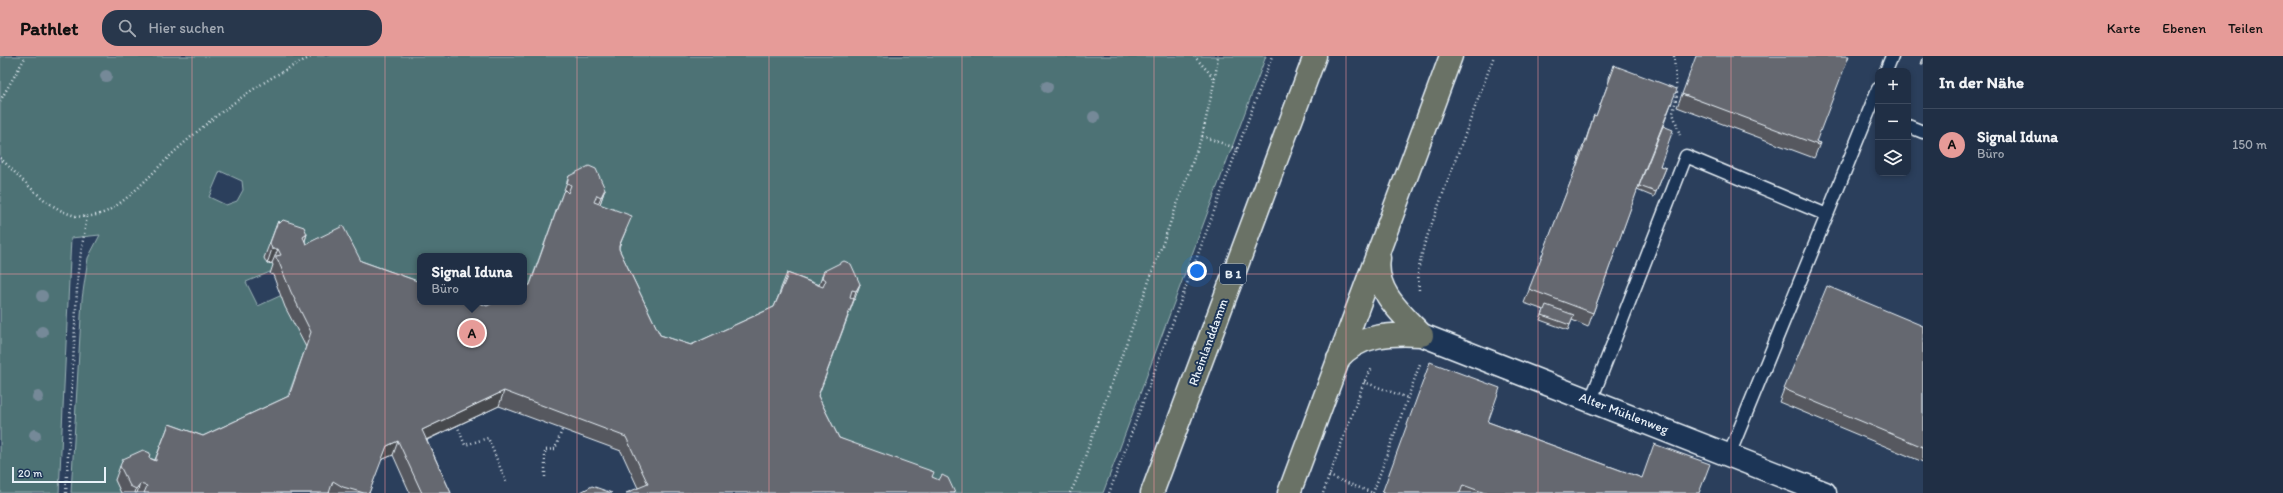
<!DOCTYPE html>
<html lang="de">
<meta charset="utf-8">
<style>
:root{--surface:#202f45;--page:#28374c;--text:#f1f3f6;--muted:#a2a9b3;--line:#3d4a5e;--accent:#e69b98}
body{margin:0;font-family:Itim,sans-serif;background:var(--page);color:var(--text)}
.controls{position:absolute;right:12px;top:12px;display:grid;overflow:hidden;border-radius:8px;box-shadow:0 2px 6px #0003}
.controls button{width:36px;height:36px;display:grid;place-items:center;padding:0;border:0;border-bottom:1px solid var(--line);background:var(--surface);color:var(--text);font:20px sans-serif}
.scale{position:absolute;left:12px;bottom:10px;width:94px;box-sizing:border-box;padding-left:4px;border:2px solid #e8f1f8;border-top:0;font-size:11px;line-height:14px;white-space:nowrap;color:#e8f1f8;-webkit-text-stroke:3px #1d3557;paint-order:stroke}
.you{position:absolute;left:1197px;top:215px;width:14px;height:14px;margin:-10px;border:3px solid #fff;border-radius:50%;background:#1a73e8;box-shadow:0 0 0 6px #1a73e833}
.badge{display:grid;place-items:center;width:26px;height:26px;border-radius:50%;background:var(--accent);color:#111;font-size:13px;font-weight:700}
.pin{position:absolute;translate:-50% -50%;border:2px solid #fff;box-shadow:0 1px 4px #0006}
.popup{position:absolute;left:417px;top:197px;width:110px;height:52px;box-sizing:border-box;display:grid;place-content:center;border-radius:8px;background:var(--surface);filter:drop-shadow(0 1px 3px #0005);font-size:13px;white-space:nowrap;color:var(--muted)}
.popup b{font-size:15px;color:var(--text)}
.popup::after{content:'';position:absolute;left:50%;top:100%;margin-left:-8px;border:8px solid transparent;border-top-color:var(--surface)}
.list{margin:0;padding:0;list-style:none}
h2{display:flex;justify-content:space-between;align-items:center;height:52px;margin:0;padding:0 16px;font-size:17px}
h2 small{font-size:13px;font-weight:400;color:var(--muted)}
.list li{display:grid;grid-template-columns:26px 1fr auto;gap:12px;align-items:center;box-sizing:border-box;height:72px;padding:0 16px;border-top:1px solid var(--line)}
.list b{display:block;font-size:15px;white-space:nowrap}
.list p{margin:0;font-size:13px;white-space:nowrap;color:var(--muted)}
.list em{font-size:13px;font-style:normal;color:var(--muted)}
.icon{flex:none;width:22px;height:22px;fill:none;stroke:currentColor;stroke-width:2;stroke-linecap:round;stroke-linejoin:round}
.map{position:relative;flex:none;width:1923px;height:437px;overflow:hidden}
header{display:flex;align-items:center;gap:24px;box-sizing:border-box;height:56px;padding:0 20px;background:var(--accent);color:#111}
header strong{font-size:19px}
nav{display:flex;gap:22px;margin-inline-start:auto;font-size:14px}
.search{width:280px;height:36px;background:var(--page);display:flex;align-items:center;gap:10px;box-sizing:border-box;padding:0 14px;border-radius:16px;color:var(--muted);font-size:15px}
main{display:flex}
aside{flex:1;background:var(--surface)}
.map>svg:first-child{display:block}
.green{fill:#4d7275;stroke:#9ab2b6;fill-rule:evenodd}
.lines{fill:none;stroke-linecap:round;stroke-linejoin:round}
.lane-casing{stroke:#e8f1f8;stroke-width:15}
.street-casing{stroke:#e8f1f8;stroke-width:25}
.primary-casing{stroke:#e8f1f8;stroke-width:25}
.path{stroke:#e8f1f8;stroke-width:2.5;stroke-dasharray:1 3;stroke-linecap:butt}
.lane{stroke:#1d3557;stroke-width:12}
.street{stroke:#1d3557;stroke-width:22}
.primary{stroke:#6a7266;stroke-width:22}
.tree{fill:#758998}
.wall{fill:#57595f;stroke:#e8f1f8}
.shaded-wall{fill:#47484e;stroke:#e8f1f8}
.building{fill:#65676f;stroke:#e8f1f8}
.grid{fill:none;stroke:#ff9aa2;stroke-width:1;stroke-opacity:0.55}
.labels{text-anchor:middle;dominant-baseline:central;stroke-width:4;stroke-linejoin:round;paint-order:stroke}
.shield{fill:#1d3557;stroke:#abb9c8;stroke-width:1}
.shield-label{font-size:12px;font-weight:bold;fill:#e8f1f8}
.street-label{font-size:13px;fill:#e8f1f8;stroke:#1d3557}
</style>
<header>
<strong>Pathlet</strong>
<div class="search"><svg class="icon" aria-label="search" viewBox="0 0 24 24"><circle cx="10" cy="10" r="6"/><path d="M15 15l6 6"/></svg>Hier suchen</div>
<nav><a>Karte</a><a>Ebenen</a><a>Teilen</a></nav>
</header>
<main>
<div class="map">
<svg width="1923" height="437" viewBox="0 0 1923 437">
<rect width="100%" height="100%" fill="#2b3f5c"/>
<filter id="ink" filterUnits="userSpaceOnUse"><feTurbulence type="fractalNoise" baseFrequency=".025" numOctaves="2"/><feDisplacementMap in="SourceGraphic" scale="8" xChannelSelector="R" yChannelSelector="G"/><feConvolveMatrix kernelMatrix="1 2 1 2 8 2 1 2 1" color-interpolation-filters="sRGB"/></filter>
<g filter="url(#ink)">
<path class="green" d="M0,0H1266L1103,437H943L861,407L813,354L855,242L845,223L816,236L781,232L771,263L725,286L654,294L561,141L524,244V200H420V243L387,231L340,188L267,208L272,207L275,214L246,226L258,250L282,239L306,291L284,350L153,411L118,418L115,424L121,437H71L82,243L88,202L100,179L71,182L59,437H0ZM220,115L242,125L243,134L237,145L226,149L209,141Z"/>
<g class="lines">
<g class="lane-casing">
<path id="lane" d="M1886,15L1892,0
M1908,70L1923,76
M1827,159L1878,33
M1591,344L1686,100L1827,159L1729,399"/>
</g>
<g class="street-casing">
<path id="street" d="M1422,279L1825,437"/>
</g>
<g class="primary-casing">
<path id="primary" d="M1379,202C1374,235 1401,257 1422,279
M1338,303C1359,278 1392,277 1422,279
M1152,437L1315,0
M1289,437L1451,0"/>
</g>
<path class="path" d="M1194,0L1215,23
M1674,0L1677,38L1673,57L1680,79
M0,45L26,0
M1202,80L1238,93
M0,102C22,122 46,153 76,160C87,162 102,159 111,153C134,139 152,117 172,98C214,59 261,24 313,0
M1419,234L1418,215L1424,189L1494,0
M1364,326L1408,342
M457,369L465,389L488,382L507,428
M1329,420L1373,437
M545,421V394L555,393L562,374
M66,437L78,215L87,160
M1070,437L1076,425L1202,80L1215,23L1218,0
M1109,437L1272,0
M1323,437L1364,326L1372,312
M1373,437L1420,308"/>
<use href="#lane" class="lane"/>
<use href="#street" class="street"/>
<use href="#primary" class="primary"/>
</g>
<g class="tree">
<circle cx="106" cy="20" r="6"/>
<circle cx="1047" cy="31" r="6"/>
<circle cx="1094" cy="61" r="6"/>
<circle cx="42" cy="240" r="6"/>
<circle cx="42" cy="276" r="6"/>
<circle cx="38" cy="341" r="6"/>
<circle cx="35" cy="379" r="6"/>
</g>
<path class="wall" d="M1923,2V8H1921Z
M1613,9L1672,46L1663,70L1660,110L1666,112L1654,141L1637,134L1588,271L1572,264L1568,274L1540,264L1544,254L1524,247L1579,104L1578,103L1583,90L1584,89L1594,59L1596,60L1609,25V22Z
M1682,38L1820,87L1815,100L1814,102L1677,51Z
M569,120L605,133L600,148L626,174L619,191V193L660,279L691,289L774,251L781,234V232L787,217L819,229L824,215L860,228L818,340L839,382L932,421L955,437L638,432L621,395L499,350L427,384L451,437H410L393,399L381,404L369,437H121L115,424L120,410L149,402L155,404L169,368L203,380L289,340L306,291L285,251L273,219L270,218L273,209L272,207L267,208L264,202L278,165L279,168L307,178L305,185L306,188L361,205L487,250L530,229Z
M1923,270V406L1779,346L1784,333Z
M1488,366L1642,422L1699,437H1382Z"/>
<path class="shaded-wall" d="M605,133L600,148L595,155L601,141Z
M307,178L302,193L303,181Z
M272,193H278L272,207L267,208Z
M860,228L855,242L851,250L856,235Z
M504,335L499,350L417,388L422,374Z
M398,385L393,399L381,404L387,390Z
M140,428L137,437H135L136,433Z"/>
<path class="building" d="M1696,0H1849L1816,86L1820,87L1818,89L1682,38Z
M1613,9L1677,33L1642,121L1593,257L1529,233L1584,91L1583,90L1585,88L1594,59L1596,60L1614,12Z
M1663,70L1673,74L1660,110L1666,112L1656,136L1639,130Z
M589,110L596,113L605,133L601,141L597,139L594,146L632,160L619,190V193L660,279L691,289L774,251L787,221V217L823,231L826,224L822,221L824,215L844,205L851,208L860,228L856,235L852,234L850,241L854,243L818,340L839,382L934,416L932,421L939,424L942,419L948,422L955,437H626L648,428L626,381L504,335L422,374L451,437H422L398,385L387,390L369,437H364L343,431L333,425L329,437H144L147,430L140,428L136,433L130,430L120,410L123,403L143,394L150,397L149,402L156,405V402L169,368L203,380L289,340L311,276L291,236L278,204L276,203V200L281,199L278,193H272L270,187L278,165L279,168L283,164L304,171L307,178L303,181L306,188L343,170L361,205L420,226V246H476L487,250L495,246H524V232L530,229L563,136L565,134L568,137L571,129L567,127L569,120Z
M1827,230L1923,270V391L1784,333Z
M1546,249L1574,259L1570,269L1542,259Z
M1430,306L1500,332L1488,366L1642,422L1654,388L1710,408L1699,437H1485L1463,429L1460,437H1382Z
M592,430L612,437H579Z"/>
</g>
<path class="grid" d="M192,0V437M385,0V437M577,0V437M769,0V437M962,0V437M1154,0V437M1346,0V437M1538,0V437M1731,0V437M0,218H1923"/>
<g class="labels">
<rect class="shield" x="1220" y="208" width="26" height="20" rx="3"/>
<g class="shield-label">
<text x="1233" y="218">B 1</text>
</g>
<g class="street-label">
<text transform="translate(1208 286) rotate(-70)">Rheinlanddamm</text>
<text transform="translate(1624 357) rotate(21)">Alter Mühlenweg</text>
</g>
</g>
</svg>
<div class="controls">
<button>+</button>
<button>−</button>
<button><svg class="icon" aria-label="layers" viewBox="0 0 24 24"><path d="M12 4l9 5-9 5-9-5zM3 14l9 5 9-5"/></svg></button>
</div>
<div class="scale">20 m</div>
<div class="you"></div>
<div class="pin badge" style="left:472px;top:277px">A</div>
<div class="popup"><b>Signal Iduna</b>Büro</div>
</div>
<aside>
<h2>In der Nähe<small></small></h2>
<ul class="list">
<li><span class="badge">A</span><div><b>Signal Iduna</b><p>Büro</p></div><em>150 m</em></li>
</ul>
</aside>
</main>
